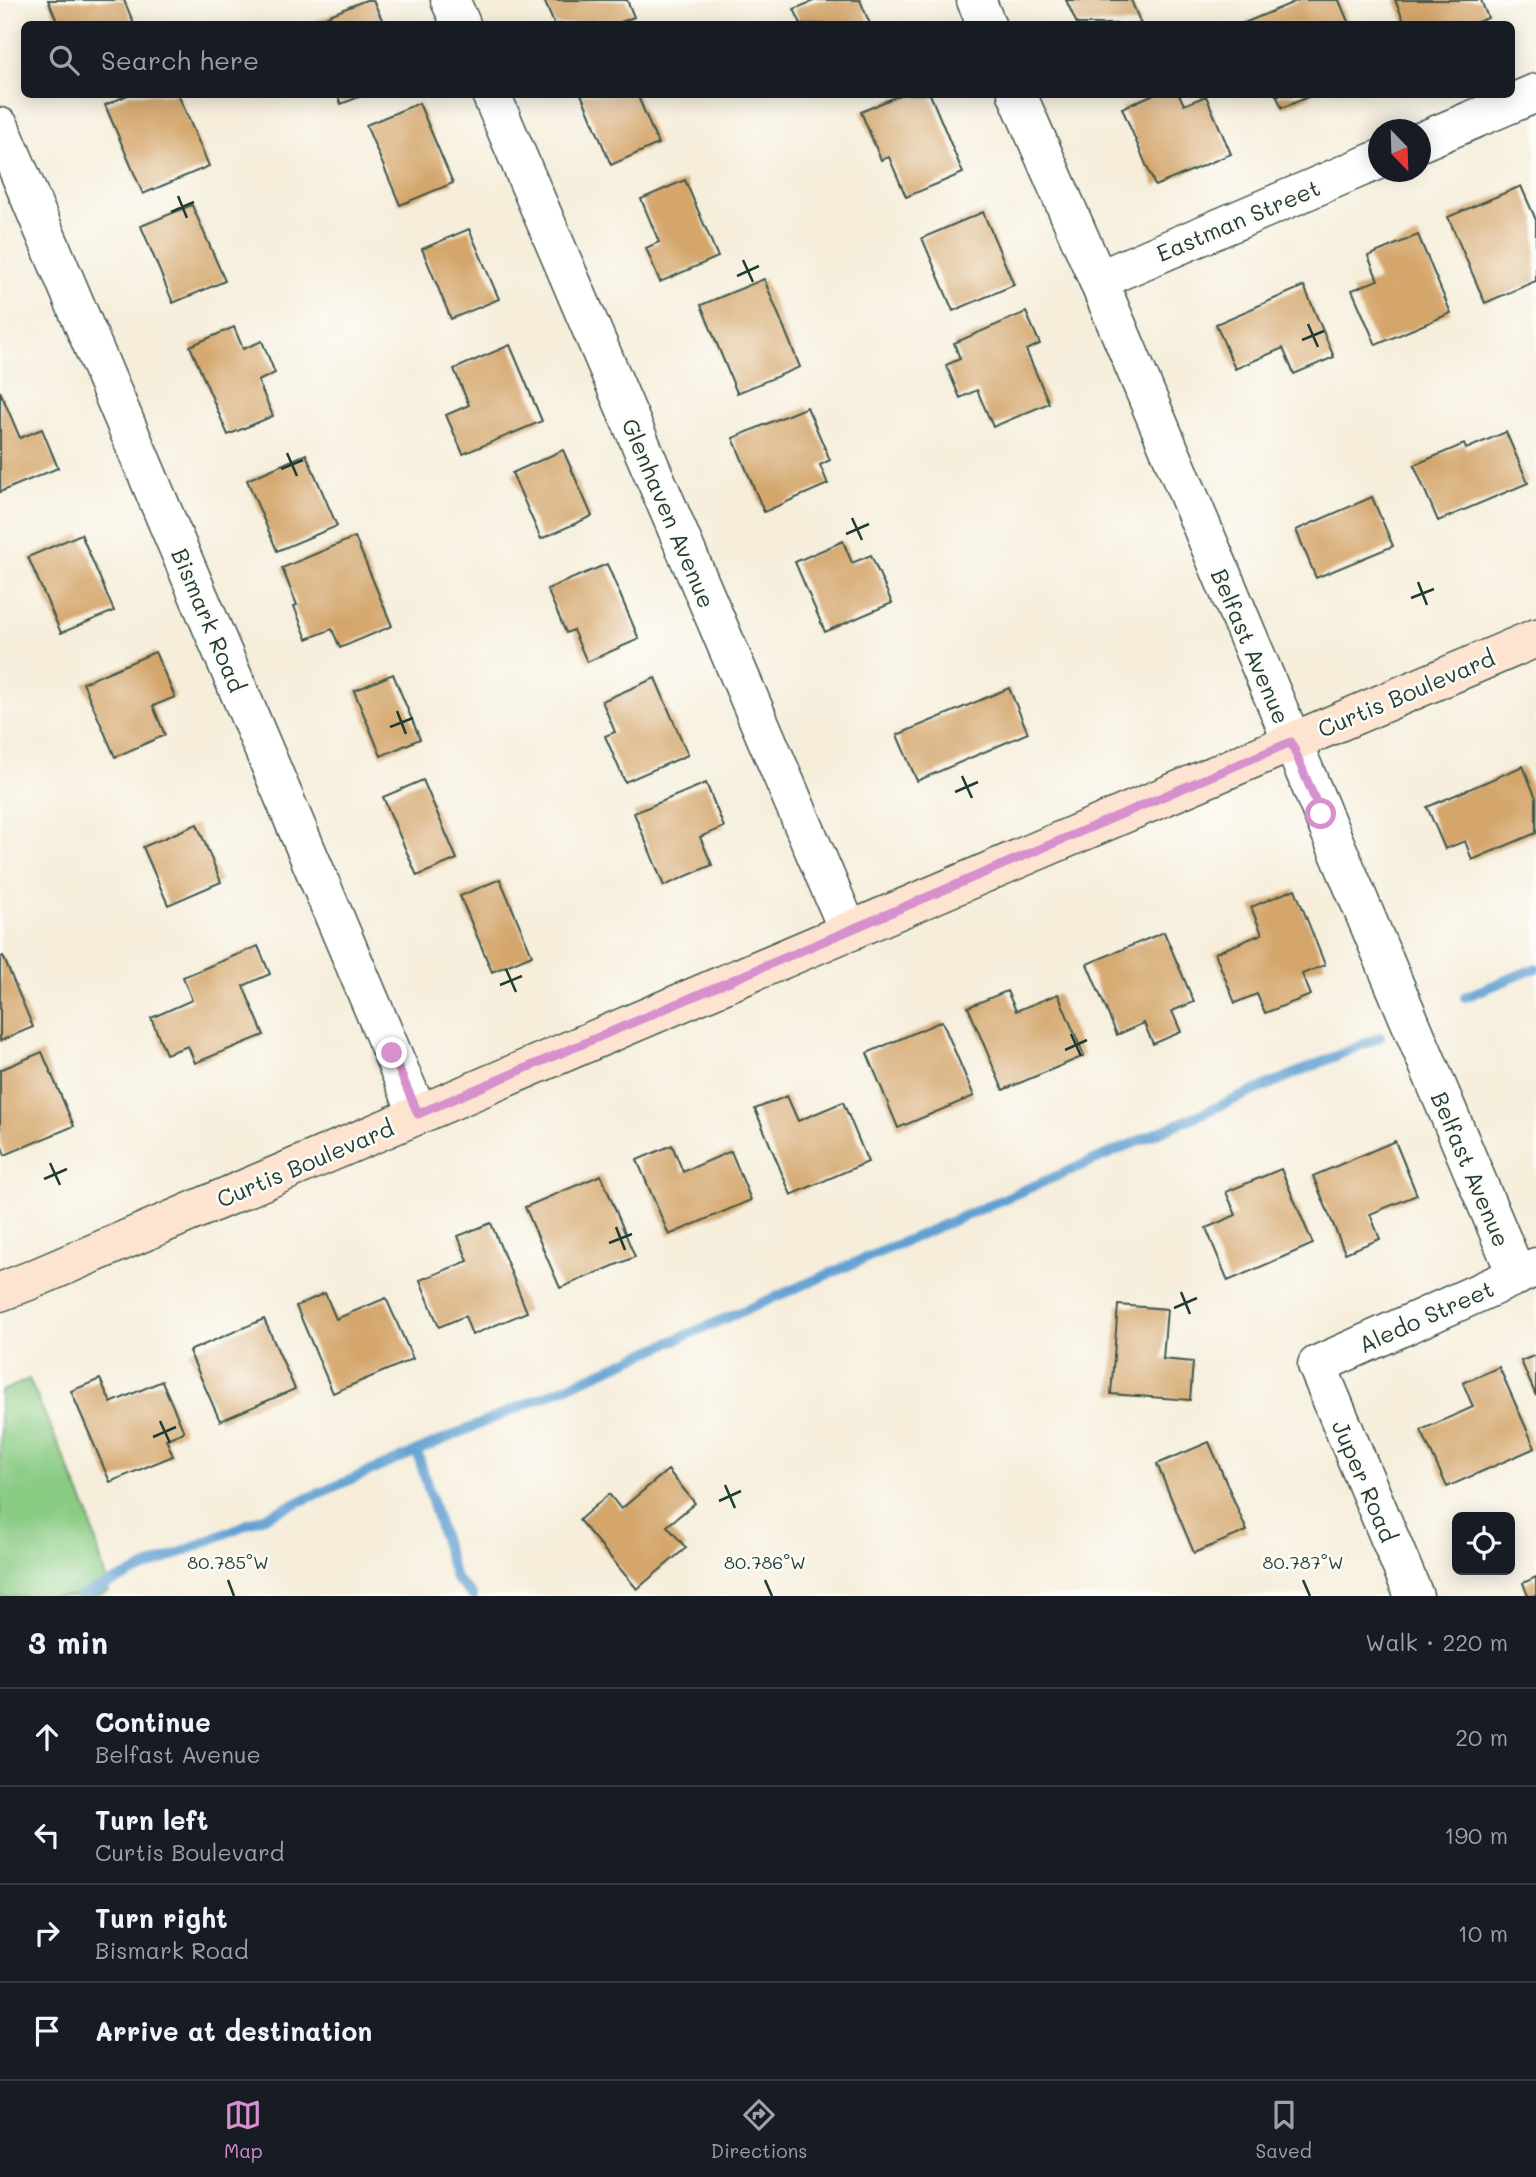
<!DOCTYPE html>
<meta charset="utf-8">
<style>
:root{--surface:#171b24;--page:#20242c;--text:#f1f3f6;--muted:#9ea1a6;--line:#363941;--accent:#d690ce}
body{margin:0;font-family:Mali,sans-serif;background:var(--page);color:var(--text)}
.controls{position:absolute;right:21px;bottom:21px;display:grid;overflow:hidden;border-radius:10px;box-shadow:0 4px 18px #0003}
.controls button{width:63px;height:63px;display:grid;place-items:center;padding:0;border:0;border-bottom:2px solid var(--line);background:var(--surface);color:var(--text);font:35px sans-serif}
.compass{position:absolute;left:1368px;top:119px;width:63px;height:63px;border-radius:50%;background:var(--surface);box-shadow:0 4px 18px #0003;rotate:157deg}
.stop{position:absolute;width:21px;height:21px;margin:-16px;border:5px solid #d690ce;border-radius:50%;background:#fff}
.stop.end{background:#d690ce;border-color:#fff;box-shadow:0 2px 7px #0008}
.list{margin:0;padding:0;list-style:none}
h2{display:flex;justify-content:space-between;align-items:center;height:91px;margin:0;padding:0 28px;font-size:30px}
h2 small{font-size:23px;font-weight:400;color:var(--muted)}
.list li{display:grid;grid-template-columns:46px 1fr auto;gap:21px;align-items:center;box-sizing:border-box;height:98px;padding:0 28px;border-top:2px solid var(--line)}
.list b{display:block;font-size:26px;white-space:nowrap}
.list p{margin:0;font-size:23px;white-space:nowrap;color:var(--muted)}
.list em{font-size:23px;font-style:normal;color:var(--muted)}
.icon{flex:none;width:38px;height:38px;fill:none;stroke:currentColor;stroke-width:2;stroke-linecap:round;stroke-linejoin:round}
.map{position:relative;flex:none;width:1536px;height:1596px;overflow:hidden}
.search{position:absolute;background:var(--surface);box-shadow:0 4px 18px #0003;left:21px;right:21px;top:21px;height:77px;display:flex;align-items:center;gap:18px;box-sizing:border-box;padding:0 24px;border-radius:10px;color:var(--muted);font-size:26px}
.sheet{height:483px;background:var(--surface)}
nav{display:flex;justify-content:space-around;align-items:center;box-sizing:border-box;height:98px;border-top:2px solid var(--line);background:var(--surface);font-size:19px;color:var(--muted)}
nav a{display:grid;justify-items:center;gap:4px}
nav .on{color:var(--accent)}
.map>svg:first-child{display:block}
.green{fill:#88cb83;stroke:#54845c;stroke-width:2}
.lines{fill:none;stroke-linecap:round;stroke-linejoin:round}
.stream{stroke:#60a0d2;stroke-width:10}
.building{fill:#d4a66c}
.street-casing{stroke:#3f584d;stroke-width:41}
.secondary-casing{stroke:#3f584d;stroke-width:41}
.street{stroke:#fff;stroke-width:38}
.secondary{stroke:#fde4d1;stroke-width:38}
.route{stroke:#d690ce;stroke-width:9}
.ticks{fill:none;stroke:#1f3d34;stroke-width:2.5}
.labels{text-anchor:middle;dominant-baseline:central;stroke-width:5;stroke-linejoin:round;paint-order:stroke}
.street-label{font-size:23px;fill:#1f3d34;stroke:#fdfcf7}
.ticks-label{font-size:18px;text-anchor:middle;fill:#1f3d34;stroke:#fdfcf7;stroke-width:5;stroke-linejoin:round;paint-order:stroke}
</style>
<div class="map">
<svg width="1536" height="1596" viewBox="0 0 1536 1596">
<rect width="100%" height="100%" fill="#fdfcf7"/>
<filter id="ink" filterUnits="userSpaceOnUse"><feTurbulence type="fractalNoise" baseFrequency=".0143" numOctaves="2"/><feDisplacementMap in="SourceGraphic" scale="14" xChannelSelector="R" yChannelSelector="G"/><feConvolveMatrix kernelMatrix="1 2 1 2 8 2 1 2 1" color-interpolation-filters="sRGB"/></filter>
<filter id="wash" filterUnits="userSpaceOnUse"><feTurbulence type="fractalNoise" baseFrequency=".00686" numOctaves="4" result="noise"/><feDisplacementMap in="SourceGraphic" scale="28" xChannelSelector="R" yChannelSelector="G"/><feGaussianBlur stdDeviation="1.57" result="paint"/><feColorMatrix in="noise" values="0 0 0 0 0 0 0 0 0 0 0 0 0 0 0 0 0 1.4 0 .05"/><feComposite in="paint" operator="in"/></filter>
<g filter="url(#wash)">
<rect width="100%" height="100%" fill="#f6eedb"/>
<path class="green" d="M29,1379L88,1512L109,1591L97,1596H0V1392Z"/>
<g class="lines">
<path class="stream" d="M1465,997L1536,968
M417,1451L455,1578L473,1596
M80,1596L1380,1037"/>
</g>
<g id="blocks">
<path class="building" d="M48,0H124L134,24H58Z
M366,0H373L384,24H308Z
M544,0H627L634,17L616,24H554Z
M816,0H860L870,24H801L794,9Z
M1066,0H1131L1141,24H1077Z
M1299,0H1339L1349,24H1242Z
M1395,0H1481L1488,18L1472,24H1405Z
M130,94H178L209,166L143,194L105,105Z
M337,94H364V95L341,104Z
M581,94H637L658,144L611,165Z
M902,94H930L963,173L906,197L889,157L881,160L861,112Z
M1154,94H1179L1184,105L1206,96L1231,154L1155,186L1122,108Z
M1276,95H1313L1282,108Z
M419,103L453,183L400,205L366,125Z
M685,180L718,257L660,282L646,248L659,242L641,199Z
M1521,186L1536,220V281L1485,303L1448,217Z
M192,205L225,281L173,303L141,226Z
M983,212L1014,285L953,311L922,238Z
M469,229L499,299L451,319L422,249Z
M1418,235L1451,313L1376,345L1352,290L1378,280L1368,256Z
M764,279L800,367L737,393L701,305Z
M1304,286L1334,357L1294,374L1283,348L1235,369L1216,324Z
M1026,312L1040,344L1026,350L1049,403L993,427L977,390L960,398L946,365L960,359L954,343Z
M234,327L243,349L262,341L275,373L258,381L273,416L228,435L190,346Z
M510,345L542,421L463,454L446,415L469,405L454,369Z
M0,391L20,438L42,429L58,468L0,492Z
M807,407L830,460L820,465L828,484L764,512L733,438Z
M1506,432L1528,483L1438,521L1414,465L1464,444L1466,449Z
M563,450L592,516L541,539L512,473Z
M306,454L337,526L277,551L247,480Z
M1372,497L1393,546L1316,578L1296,530Z
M81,534L114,611L61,633L28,557Z
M355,537L392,626L340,648L332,629L307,639L294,606L297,605L282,568Z
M843,541L852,563L871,555L892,603L825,632L795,562Z
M607,564L639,639L587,662L573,630L566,633L547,589Z
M155,652L175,697L153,706L165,735L115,757L83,683Z
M393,674L420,739L381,756L354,691Z
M655,678L688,755L625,782L605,736L615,732L602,701Z
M1009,688L1028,733L917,781L897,735Z
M1523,766L1536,798V833L1472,860L1465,841L1445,849L1427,807Z
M423,780L457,859L417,876L383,797Z
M706,783L724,827L700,837L712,865L664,886L634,813Z
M197,824L221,882L168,905L143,847Z
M500,879L532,955L492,972L460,896Z
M1295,889L1325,965L1302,974L1311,995L1265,1013L1257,994L1235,1003L1215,953L1262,934L1251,907Z
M1164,932L1194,1002L1172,1011L1181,1032L1153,1044L1144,1023L1117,1035L1087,964Z
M258,946L270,974L243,986L264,1035L195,1063L188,1046L166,1054L151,1018L192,1000L183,977Z
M3,956L33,1027L0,1041V958Z
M1007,991L1016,1011L1058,994L1084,1056L1003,1090L968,1007Z
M942,1021L974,1096L898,1128L867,1053Z
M42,1052L74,1126L5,1155L0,1142V1070Z
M787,1096L798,1121L843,1102L868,1162L791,1195L755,1109Z
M1395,1141L1417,1195L1370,1214L1380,1239L1345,1253L1313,1176Z
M672,1145L683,1172L731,1151L751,1200L669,1235L637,1160Z
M1281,1169L1313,1244L1228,1281L1206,1228L1236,1215L1226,1192Z
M601,1175L635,1257L560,1288L525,1207Z
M491,1223L527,1312L472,1335L465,1316L439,1327L420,1280L468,1261L458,1236Z
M325,1293L336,1319L386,1298L413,1359L333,1393L296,1306Z
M1118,1305L1167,1309L1163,1359L1193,1362L1190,1400L1111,1394Z
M264,1319L295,1389L220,1421L189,1351Z
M1536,1355V1396L1521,1361Z
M1499,1367L1535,1448L1447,1487L1421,1430L1473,1407L1463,1383Z
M100,1379L111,1403L162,1381L184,1432L166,1439L173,1456L110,1482L71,1391Z
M1209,1442L1247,1531L1194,1553L1157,1464Z
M668,1470L695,1503L667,1526L686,1548L637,1589L579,1520L609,1494L621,1509Z
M1536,1577V1596H1528L1523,1583Z"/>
</g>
</g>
<g filter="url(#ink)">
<use href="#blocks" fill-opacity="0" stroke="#3f584d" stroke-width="2"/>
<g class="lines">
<g class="street-casing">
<path id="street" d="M450,0L461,24
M976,0L986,24
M491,94L849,932
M1017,94L1098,280L1517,1276
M0,127L418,1114
M1420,142L1536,93
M1098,280L1378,160
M1414,1596L1317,1365L1536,1267"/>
</g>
<g class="secondary-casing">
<path id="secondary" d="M0,1292L31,1280L1536,638"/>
</g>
<use href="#street" class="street"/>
<use href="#secondary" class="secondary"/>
</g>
</g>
<g class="lines" filter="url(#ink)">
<path class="route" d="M392,1053L418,1114L1291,742L1321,814"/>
</g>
<path class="ticks" d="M178,196L187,218M171,212L194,202M743,260L753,282M737,276L759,266M1308,324L1318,347M1302,340L1324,331M287,453L297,476M281,469L303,460M852,518L862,540M846,534L869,524M1418,582L1427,605M1411,598L1434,589M397,711L406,734M390,727L413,718M962,776L972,798M955,792L978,782M506,969L516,992M500,985L522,976M1071,1034L1081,1056M1065,1050L1087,1040M50,1163L60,1185M44,1179L67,1169M616,1227L625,1250M609,1243L632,1234M1181,1292L1190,1314M1174,1308L1197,1298M160,1421L170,1443M153,1437L176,1427M725,1485L735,1508M719,1501L741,1491M228,1580L234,1596M765,1580L772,1596M1303,1580L1310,1596"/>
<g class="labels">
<g class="street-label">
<text transform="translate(1238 220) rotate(-23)">Eastman Street</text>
<text transform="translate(669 513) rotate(67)">Glenhaven Avenue</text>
<text transform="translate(209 620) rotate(67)">Bismark Road</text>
<text transform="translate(1251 646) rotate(67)">Belfast Avenue</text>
<text transform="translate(1406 693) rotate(-23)">Curtis Boulevard</text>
<text transform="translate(305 1163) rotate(-23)">Curtis Boulevard</text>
<text transform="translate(1471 1169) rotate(67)">Belfast Avenue</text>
<text transform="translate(1426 1316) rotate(-24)">Aledo Street</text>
<text transform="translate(1365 1481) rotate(67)">Juper Road</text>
</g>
</g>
<g class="ticks-label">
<text x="228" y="1569">80.785°W</text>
<text x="765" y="1569">80.786°W</text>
<text x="1303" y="1569">80.787°W</text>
</g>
</svg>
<div class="controls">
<button><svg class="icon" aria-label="locate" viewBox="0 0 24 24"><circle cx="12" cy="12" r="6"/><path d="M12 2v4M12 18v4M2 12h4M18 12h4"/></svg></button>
</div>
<svg class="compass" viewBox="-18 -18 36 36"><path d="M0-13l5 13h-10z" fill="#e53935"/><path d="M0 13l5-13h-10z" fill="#9ea1a6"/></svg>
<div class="stop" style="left:1321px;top:814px"></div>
<div class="stop end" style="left:392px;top:1053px"></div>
<div class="search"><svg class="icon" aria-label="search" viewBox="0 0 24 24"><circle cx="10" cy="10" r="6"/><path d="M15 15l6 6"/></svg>Search here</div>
</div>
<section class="sheet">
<h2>3 min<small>Walk · 220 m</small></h2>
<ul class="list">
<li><svg class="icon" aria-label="ahead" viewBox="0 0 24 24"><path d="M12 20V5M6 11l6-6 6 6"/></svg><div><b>Continue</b><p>Belfast Avenue</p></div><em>20 m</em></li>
<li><svg class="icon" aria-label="left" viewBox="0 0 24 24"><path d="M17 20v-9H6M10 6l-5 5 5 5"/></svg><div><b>Turn left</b><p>Curtis Boulevard</p></div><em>190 m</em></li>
<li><svg class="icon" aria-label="right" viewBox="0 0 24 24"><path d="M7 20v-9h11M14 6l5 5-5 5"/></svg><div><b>Turn right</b><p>Bismark Road</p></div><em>10 m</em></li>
<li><svg class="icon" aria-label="arrive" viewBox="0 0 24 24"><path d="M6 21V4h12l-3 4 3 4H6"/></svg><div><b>Arrive at destination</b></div></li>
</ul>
</section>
<nav>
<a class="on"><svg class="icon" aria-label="map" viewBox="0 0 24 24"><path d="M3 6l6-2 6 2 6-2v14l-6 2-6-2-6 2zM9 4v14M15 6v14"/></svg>Map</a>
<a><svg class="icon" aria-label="directions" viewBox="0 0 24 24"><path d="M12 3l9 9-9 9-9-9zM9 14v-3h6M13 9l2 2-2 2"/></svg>Directions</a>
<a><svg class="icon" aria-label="saved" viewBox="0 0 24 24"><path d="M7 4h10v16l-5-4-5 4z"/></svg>Saved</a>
</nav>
